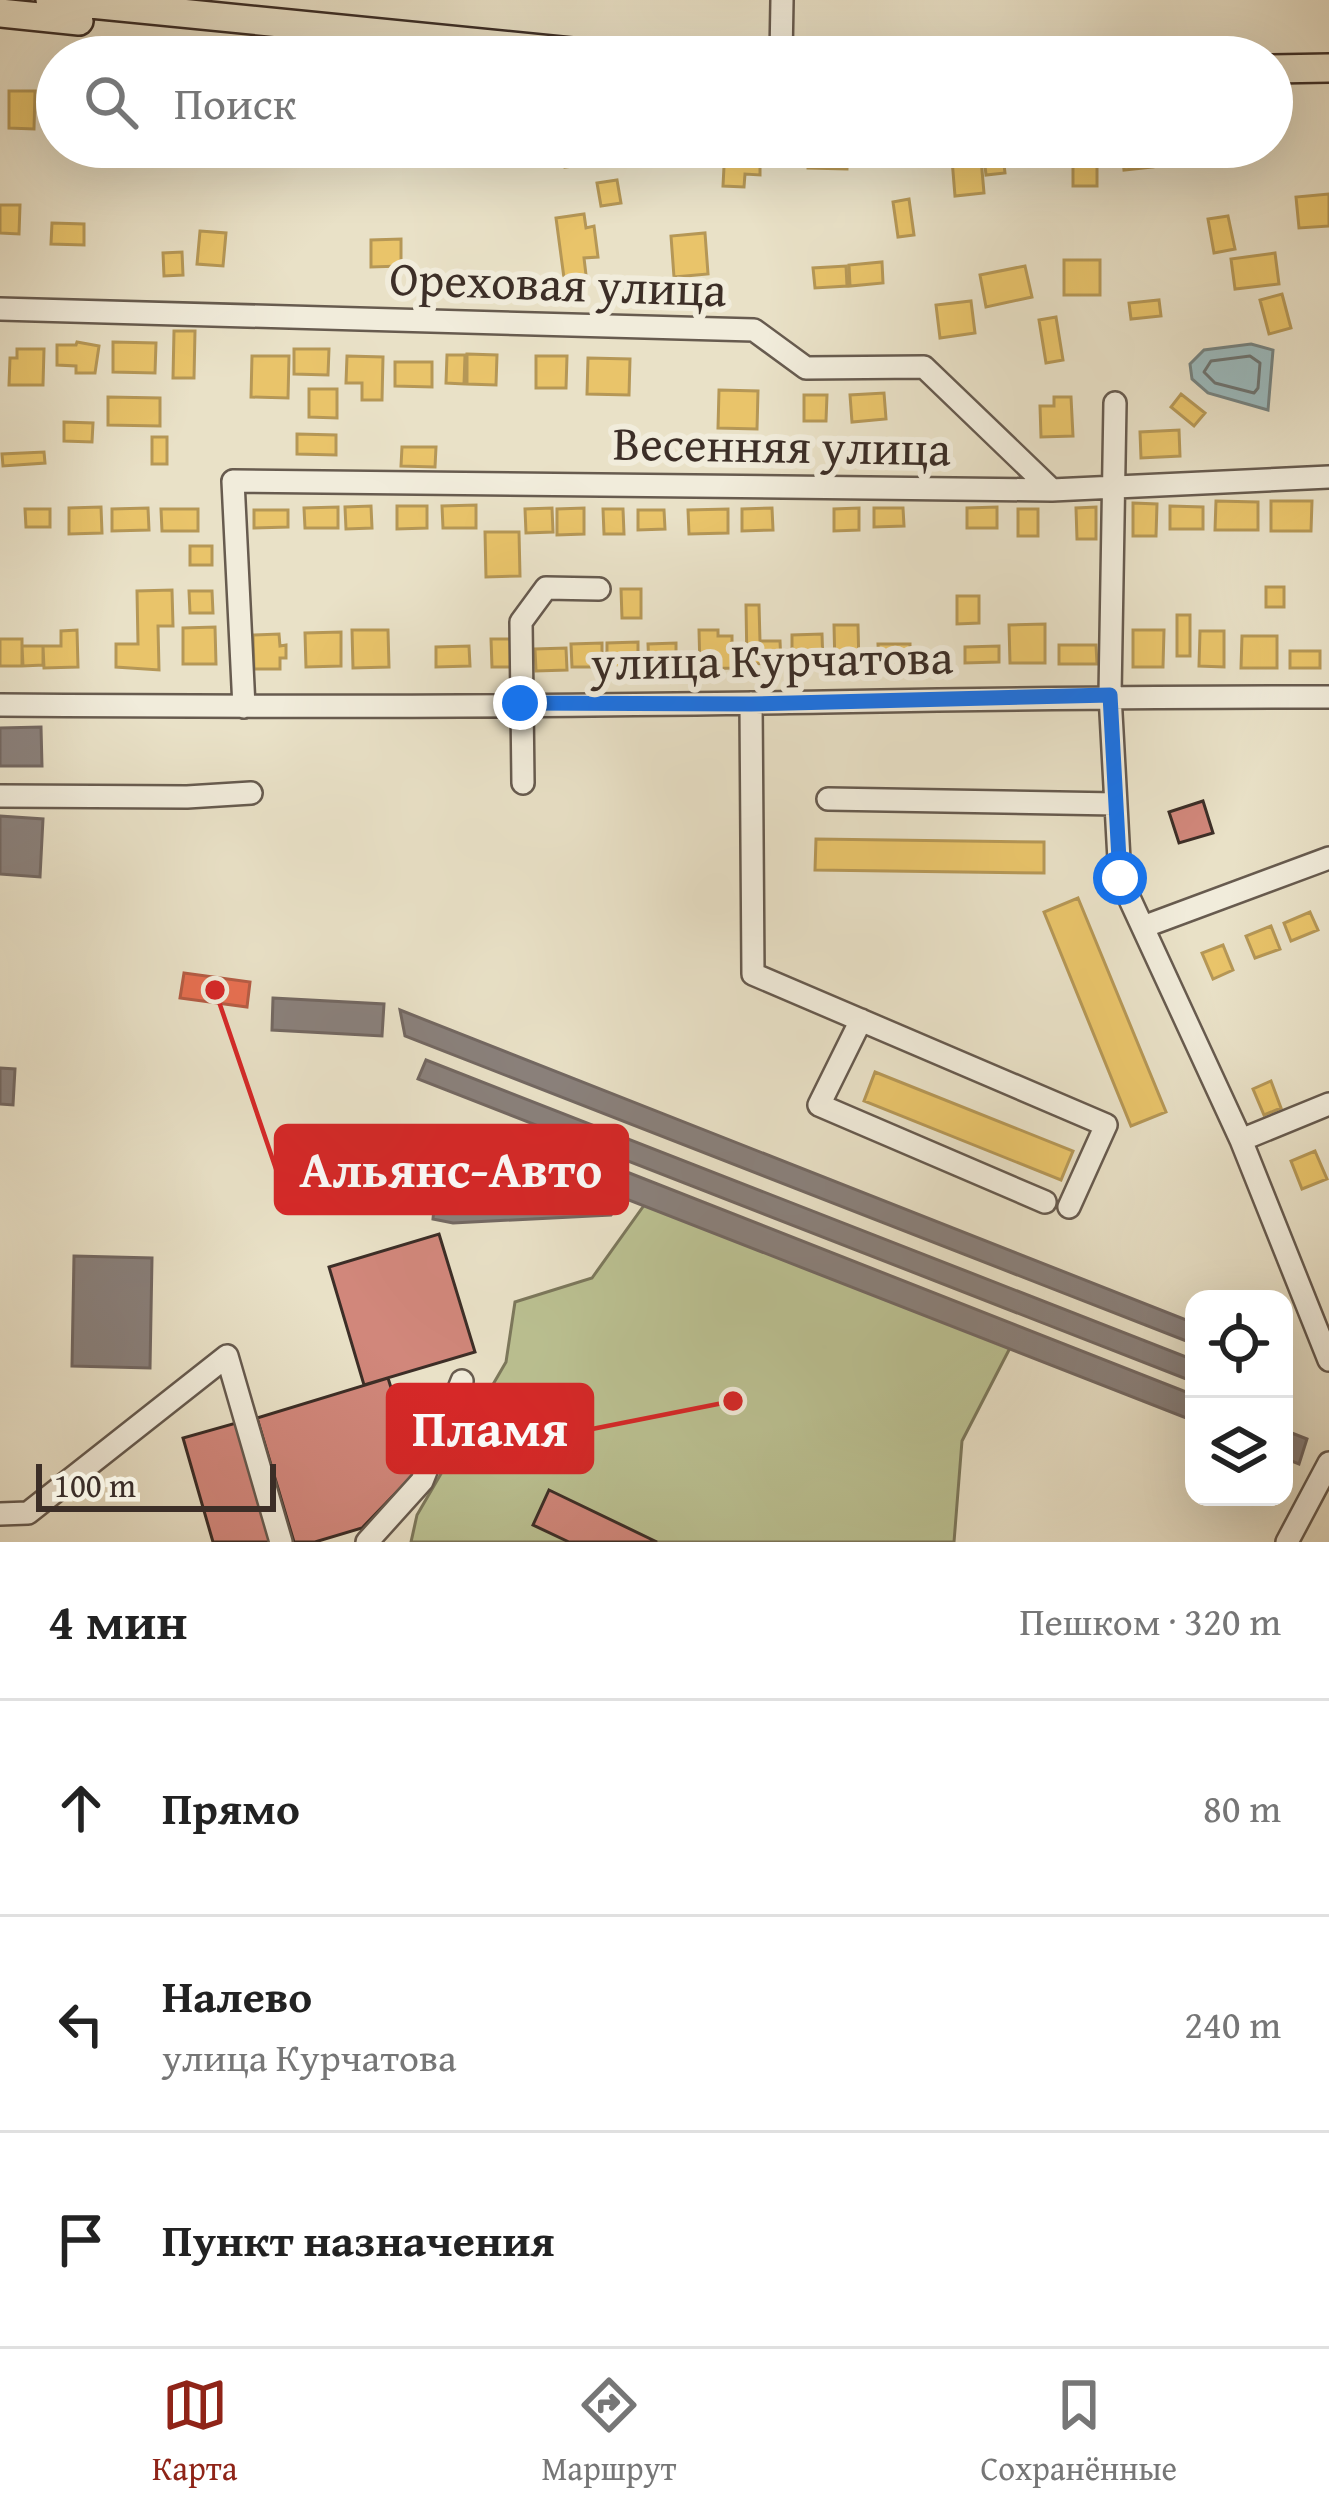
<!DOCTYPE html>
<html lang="ru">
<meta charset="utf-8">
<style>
:root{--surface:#fff;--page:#f2f2f2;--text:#222;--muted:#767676;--line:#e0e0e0;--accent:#8f2418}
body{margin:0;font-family:"Gentium Book Plus",serif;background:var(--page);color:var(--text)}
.controls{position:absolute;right:36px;bottom:36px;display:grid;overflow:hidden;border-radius:24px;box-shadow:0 12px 48px #0002}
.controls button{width:108px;height:108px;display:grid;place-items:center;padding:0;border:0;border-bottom:3px solid var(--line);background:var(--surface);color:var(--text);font:60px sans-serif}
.scale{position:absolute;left:36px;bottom:30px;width:240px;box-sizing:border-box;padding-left:12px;border:6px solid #3c2e27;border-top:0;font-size:33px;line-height:42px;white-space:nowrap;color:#3c2e27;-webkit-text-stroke:9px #f1ecdb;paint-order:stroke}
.stop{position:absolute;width:36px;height:36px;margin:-27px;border:9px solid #1a73e8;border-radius:50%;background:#fff}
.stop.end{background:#1a73e8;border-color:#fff;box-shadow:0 3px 12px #0008}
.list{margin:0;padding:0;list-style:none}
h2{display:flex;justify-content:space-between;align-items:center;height:156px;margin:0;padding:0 48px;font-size:51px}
h2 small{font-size:39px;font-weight:400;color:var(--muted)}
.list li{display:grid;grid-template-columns:78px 1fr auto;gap:36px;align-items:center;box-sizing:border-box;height:216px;padding:0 48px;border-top:3px solid var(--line)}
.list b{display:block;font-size:45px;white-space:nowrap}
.list p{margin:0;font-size:39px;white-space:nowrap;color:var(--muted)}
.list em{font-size:39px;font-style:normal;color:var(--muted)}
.icon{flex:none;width:66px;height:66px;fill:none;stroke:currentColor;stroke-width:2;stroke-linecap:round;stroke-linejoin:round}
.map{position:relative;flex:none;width:1329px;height:1542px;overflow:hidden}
.search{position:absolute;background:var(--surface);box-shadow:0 12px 48px #0002;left:36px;right:36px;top:36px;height:132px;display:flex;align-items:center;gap:30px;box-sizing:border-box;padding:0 42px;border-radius:66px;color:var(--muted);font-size:45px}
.sheet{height:804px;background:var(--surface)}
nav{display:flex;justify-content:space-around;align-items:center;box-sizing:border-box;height:168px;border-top:3px solid var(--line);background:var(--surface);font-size:33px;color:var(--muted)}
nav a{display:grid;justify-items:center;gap:6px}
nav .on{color:var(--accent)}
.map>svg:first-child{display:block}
.green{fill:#bbc192;stroke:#7c785c;stroke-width:3}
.water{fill:#9bbbbf;stroke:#758382;stroke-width:3}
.homes{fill:#e9c46a;stroke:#b59756;stroke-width:3}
.shops{fill:#e76f51;stroke:#b45c44;stroke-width:3}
.industry{fill:#8a817c;stroke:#736862;stroke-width:3}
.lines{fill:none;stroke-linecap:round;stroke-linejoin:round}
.shore{stroke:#6c7473;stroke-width:3}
.building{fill:#d1877b;stroke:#3c2e27;stroke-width:3}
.minor-casing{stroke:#675b4f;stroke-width:26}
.major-casing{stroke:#3c2e27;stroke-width:32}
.minor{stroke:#f1ecdb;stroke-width:21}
.major{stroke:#e9e1c7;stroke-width:27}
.route{stroke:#1a73e8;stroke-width:15}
.labels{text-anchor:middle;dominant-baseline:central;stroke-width:12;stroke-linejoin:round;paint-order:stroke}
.street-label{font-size:48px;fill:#3c2e27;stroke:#f1ecdb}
.leader{fill:none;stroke:#d62828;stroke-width:4.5}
.callout-dot{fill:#d62828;stroke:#f1ecdb;stroke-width:4.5}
.callout{fill:#d62828;stroke:#d62828;stroke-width:4.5}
.callout-label{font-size:51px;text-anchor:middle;font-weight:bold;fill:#fff}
</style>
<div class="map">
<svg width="1329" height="1542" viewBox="0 0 1329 1542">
<rect width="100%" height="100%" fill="#e9e1c7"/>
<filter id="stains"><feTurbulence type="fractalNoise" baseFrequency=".00167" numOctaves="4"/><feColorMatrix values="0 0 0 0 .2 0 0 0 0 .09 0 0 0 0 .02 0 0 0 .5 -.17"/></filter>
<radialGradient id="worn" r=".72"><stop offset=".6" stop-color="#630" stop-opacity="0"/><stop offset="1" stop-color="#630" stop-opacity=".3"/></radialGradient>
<path class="green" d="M645,1204L1011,1346L962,1441L954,1542H411L417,1515L506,1362L515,1302L592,1278Z"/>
<path class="water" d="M1251,344L1273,350L1268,410L1208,393L1192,379L1190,364L1204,350Z"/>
<path class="homes" d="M9,91H35L34,129L9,128Z
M563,147H588L590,164L565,167Z
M725,147H750L749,158L760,159V175L745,174L744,187L723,186Z
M808,147L848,148L847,169L808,168Z
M875,147H925L926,164L875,165Z
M951,147H980L984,193L955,196Z
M983,147H1002L1005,173L986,175Z
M1073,147H1097V186H1073Z
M1151,147L1153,167L1124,170L1122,148Z
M1207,147H1227L1229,164L1209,166Z
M617,180L621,203L601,206L597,183Z
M1329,194V226L1299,228L1296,197Z
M909,199L914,235L898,237L893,202Z
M0,205H20L19,234L0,233Z
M584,214L586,228L594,226L598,257L584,258L586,275L564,278L556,218Z
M1228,216L1235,249L1214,253L1208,219Z
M52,223L84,224V245L51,244Z
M200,231L226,233L223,266L197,264Z
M705,233L708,274L674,277L671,236Z
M401,239V266L371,267V240Z
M182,252L183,275L164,276L163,253Z
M1275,253L1279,284L1235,289L1231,259Z
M1064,260H1100V295H1064Z
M882,262L883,283L850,286L849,265Z
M846,266L847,286L815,288L813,268Z
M1025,266L1032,297L986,307L980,275Z
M1282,294L1291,328L1269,334L1260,300Z
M1159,300L1161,316L1131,319L1129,303Z
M971,301L975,333L940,338L936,305Z
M1056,317L1063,360L1046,363L1039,320Z
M174,331H195L194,378H173Z
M77,342L99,346L95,373H76V366L57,365V345H76Z
M113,342L156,343L155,373L113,372Z
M17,349H44L43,385H9L10,358H17Z
M294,349H329L328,375L294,374Z
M467,354L497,355L496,385L467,384Z
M447,355H465L464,384L446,383Z
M252,356H289L288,398L251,397Z
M347,356L383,357L382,400H362V383H346Z
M536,356H567L566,388H536Z
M588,358L630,359L629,395L587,394Z
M395,362H432V387L395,386Z
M309,389H337V418L309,417Z
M719,390L758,391L757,429L718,428Z
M884,393L886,419L852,422L850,395Z
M1181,394L1205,413L1194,426L1171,407Z
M804,395H827L826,421H804Z
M108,397L160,398V426L108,425Z
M1054,397H1071L1073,436L1041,437L1040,406H1054Z
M64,422L93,423L92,442L64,441Z
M1179,430L1180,456L1141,458L1140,432Z
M297,434L336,435V455L297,454Z
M152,437H167V464H152Z
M402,447H436L435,467L401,466Z
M44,452L45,463L3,466L2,454Z
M1216,501L1258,502V530H1215Z
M1271,501H1312L1311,531H1271Z
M1133,503L1157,504L1156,536H1133Z
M476,505V528H443L442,506Z
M371,506L372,528L346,529L345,507Z
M397,506H427V528L397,529Z
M1170,506L1203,507V529H1170Z
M101,507L102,533L69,534V508Z
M338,507V528H305L304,508Z
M997,507V528H967V508Z
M1096,507V539H1077L1076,508Z
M148,508L149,530L112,531V509Z
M552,508L553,532L526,533L525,509Z
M584,508V534L557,535V509Z
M772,508L773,530L742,531V509Z
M859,508V530L834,531V509Z
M874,508H903L904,526L874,527Z
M25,509H50V527H26Z
M161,509H198V531H162Z
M603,509H623L624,534H604Z
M728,509V533L689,534L688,510Z
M1018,509H1038V536H1018Z
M254,510H288V527L254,528Z
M638,510H664L665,529L638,530Z
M485,532H519L520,576L486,577Z
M190,546H212V565H190Z
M1266,587H1284V607H1266Z
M621,589H641V618H622Z
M172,590L173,626H158L159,670L116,667V644H138L137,591Z
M189,591H212L213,613H190Z
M957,596H979V623L957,624Z
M746,605H759L760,641H780L781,663L747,664Z
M1177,615H1190V656H1177Z
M1045,624V663H1010L1009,625Z
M834,625H858L859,666L835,667Z
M215,627L216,664H183V628Z
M77,630L78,667L44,668L43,646H61V631Z
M352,630H388L389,667L353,668Z
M699,630H718V636H732V668L700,669Z
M1133,630H1164L1163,667H1133Z
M1200,631H1224V667L1199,666Z
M341,632V666L306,667L305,633Z
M279,634L280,646L286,645V658H280V669H254L253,635Z
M822,634L823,664L792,665V635Z
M1242,636H1277V668H1241Z
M0,639H22V666H0Z
M491,639H516V667H492Z
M638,642V667L607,668V643Z
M602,643V667H572L571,644Z
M676,643V668H649L648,644Z
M878,644H910V665H879Z
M1059,645H1096L1097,664H1059Z
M22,646H43V665L23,666Z
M469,646L470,666L436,667V647Z
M999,646V662L965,663V647Z
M566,648L567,670L536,671L535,649Z
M1290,651H1320V668H1290Z
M816,839L1044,842V873L815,870Z
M1078,898L1166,1112L1131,1126L1044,912Z
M1310,912L1318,930L1291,941L1284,923Z
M1271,926L1280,949L1255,958L1246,936Z
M1223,945L1233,970L1213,979L1202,953Z
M875,1072L1073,1151L1061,1180L864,1101Z
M1271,1081L1281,1108L1264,1115L1253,1089Z
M1315,1151L1327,1179L1302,1189L1291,1161Z"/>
<path class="shops" d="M184,973L250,982L247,1007L180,998Z"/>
<path class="industry" d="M41,727L42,766H0V728Z
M0,816L43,819L40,877L0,874Z
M273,998L384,1004L382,1036L272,1030Z
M400,1010L1194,1323V1344L405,1036Z
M426,1060L1194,1360V1382L418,1079Z
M0,1068L15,1069L13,1105L0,1104Z
M609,1165L1194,1395V1421L624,1198L611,1215L453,1223L433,1219L434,1208L603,1196L607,1185L599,1182Z
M74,1256L152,1258L150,1368L72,1366Z
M1284,1430L1307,1439L1299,1464L1284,1458Z"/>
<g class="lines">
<path class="shore" d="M1250,356L1260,363L1258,388L1254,393L1215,383L1204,372L1211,361Z"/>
</g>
<path class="building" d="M1203,801L1213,833L1179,843L1169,812Z
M439,1234L475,1352L364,1385L329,1267Z
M388,1378L417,1471L362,1528L315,1542H294L257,1418Z
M236,1423L271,1542H213L183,1438Z
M549,1490L657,1542H569L533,1525Z"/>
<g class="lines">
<g class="minor-casing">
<path id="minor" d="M781,57L782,0
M0,309L754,330L806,368L924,367L1052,490
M1115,403L1110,695L1120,878L1241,1140L1329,1360
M751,703L753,974L1106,1125L1069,1207
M0,705C252,707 504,707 756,703C947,700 1138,696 1329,697
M244,707L233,481L1052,490L1329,477
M523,783L521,622L546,588L599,589
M0,796L187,797L251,793
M828,799L1116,804
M1143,927L1329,858
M861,1020L819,1105L1045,1202
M1241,1140L1329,1104
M0,1514L28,1513L227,1356L281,1542
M367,1542L422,1481L462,1381
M1287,1542L1329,1463"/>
</g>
<g class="major-casing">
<path id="major" d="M50,0L622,57
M0,13L79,21
M386,52L431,57
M1272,69L1329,68"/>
</g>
<use href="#minor" class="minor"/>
<use href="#major" class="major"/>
</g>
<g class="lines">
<path class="route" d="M520,703L751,704L1110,695L1120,878"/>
</g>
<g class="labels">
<g class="street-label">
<text transform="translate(558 283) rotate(2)">Ореховая улица</text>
<text transform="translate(782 445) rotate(1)">Весенняя улица</text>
<text transform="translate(772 659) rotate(-1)">улица Курчатова</text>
</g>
</g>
<path class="leader" d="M215 990L276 1169M733 1401L592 1429"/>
<g class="callout-dot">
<circle cx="215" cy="990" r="12"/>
<circle cx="733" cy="1401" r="12"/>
</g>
<g class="callout">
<rect x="276" y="1126" width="351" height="87" rx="12"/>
<rect x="388" y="1385" width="204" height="87" rx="12"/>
</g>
<g class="callout-label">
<text x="451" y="1187">Альянс-Авто</text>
<text x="490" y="1446">Пламя</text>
</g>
<rect width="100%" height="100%" filter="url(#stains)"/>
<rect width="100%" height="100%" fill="url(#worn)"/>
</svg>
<div class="controls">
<button><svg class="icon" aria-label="locate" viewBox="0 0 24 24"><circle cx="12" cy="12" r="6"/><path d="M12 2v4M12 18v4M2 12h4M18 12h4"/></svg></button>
<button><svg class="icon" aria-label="layers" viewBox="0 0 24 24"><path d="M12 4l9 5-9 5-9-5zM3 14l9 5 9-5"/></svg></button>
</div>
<div class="scale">100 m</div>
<div class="stop" style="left:1120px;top:878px"></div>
<div class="stop end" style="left:520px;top:703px"></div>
<div class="search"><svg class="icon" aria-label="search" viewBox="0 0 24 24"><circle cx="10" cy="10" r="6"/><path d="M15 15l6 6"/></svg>Поиск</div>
</div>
<section class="sheet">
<h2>4 мин<small>Пешком · 320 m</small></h2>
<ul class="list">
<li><svg class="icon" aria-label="ahead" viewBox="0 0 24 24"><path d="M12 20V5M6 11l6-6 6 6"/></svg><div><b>Прямо</b></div><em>80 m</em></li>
<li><svg class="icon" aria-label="left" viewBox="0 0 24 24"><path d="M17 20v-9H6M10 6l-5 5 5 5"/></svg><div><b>Налево</b><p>улица Курчатова</p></div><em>240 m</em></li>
<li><svg class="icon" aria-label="arrive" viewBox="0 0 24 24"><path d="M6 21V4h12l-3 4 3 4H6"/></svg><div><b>Пункт назначения</b></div></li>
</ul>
</section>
<nav>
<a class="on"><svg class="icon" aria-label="map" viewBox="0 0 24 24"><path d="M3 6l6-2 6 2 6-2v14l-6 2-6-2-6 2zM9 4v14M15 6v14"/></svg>Карта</a>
<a><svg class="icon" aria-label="directions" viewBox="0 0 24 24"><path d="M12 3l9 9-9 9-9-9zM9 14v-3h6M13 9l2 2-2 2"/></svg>Маршрут</a>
<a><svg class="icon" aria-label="saved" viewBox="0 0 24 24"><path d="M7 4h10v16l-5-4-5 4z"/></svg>Сохранённые</a>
</nav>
